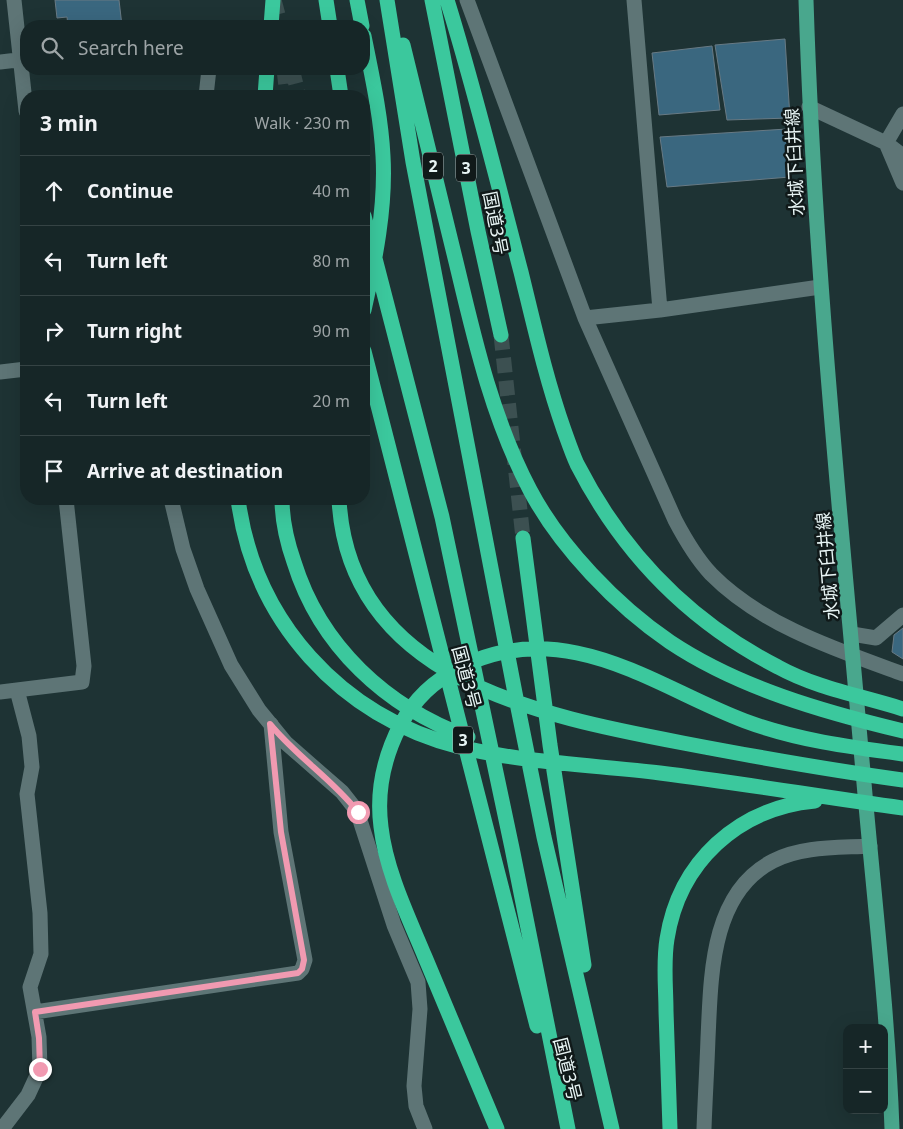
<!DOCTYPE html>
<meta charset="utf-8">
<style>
:root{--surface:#162627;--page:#233233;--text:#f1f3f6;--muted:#9ea5a7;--line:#354344}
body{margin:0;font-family:"Noto Sans","Noto Sans JP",sans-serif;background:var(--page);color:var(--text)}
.controls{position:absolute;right:15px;bottom:15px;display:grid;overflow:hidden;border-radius:10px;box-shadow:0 5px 20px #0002}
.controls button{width:45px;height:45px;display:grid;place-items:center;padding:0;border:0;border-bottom:1px solid var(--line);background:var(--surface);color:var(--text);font:25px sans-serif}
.stop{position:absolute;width:15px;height:15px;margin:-11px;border:4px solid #f19ab1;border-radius:50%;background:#fff}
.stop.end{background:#f19ab1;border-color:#fff;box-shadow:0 1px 5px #0008}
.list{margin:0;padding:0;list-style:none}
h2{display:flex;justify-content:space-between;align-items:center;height:65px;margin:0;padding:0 20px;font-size:21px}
h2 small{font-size:16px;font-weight:400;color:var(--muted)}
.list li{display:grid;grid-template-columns:32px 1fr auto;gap:15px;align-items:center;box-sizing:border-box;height:70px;padding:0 20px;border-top:1px solid var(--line)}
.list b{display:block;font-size:19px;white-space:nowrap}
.list em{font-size:16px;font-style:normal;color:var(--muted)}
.icon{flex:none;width:28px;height:28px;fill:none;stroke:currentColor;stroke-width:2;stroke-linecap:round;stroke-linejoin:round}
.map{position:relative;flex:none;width:903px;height:1129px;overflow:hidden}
.search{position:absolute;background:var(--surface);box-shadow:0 5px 20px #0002;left:20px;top:20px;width:350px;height:55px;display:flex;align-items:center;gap:12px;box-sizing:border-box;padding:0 18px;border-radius:20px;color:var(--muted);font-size:19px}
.panel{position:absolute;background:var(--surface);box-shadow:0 5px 20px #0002;left:20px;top:90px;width:350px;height:415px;border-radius:20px}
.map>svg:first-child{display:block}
.building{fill:#3a677f;stroke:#687a84}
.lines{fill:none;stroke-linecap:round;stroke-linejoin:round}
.highway-tunnel{stroke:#3c5051;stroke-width:15;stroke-dasharray:15 8;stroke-linecap:butt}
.minor{stroke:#5e7576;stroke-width:15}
.major{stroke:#49a78d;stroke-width:15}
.highway{stroke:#3bc89d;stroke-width:15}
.route{stroke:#f19ab1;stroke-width:6}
.labels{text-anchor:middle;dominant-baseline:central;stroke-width:5;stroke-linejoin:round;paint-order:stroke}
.shield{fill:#101919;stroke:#a6b2b2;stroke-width:1}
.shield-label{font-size:16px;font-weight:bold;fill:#e7f4f4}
.street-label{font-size:18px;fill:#e7f4f4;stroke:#101919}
</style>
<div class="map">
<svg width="903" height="1129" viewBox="0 0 903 1129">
<rect width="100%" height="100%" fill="#1e3334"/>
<path class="building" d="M55,0H119L122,26H68L67,17L57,18Z
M785,39L790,118L727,120L715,45Z
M712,46L720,110L659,115L652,53Z
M787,129L790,177L667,187L660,137Z
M903,628V659L892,652L894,635Z"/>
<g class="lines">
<path class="highway-tunnel" d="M274,0L281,26
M284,69L287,96
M292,69L299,96
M501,335L523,538"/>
<path class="minor" d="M14,0L26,111
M467,0L585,318L675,520C685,539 696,558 711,574C761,625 837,650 903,674
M634,0L660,310
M0,62L26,59
M206,96L209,69
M809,107L886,143L903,156
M903,114L886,143L903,183
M585,318L660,310L820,287
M0,372L26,369
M171,499L183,549L197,589L231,665L259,710L286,743L342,792L357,811L394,925L418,982L420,1009L414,1086L416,1106L425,1129
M852,634L876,638L903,615
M0,692L82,682L84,666L66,499
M35,1012L298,973L302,969L305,960L281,832L271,724
M2,1129L28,1095L40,1069L39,1037L30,987L41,954L40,913L27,794L32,767L29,736L17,690
M704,1129C705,1099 707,1068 708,1038C711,978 710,893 773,861C802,846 838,848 870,846"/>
<path class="major" d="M806,0C814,262 841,522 864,783C874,898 888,1014 892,1129"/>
<path class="highway" d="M326,0L330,26
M357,0L362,26
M387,0L413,162L515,693L544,837L612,1129
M432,0L478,231L501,335
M447,0C475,90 497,181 521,272C534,325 546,379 564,430C568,441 572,453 577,464C623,554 688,621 778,667C816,688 862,696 903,709
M271,26L273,0
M364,36C372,76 381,116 383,156C386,207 375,261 364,310
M403,45C421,119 439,192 457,266C475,342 493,420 530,490C560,547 617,606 670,642C739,688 824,712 903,731
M337,69L341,96
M265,96L267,69
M364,216L442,517L512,848L568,1129
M364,351L537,1026
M238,499C254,621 340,716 460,747C526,763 593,765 660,773C741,783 822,797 903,808
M282,499C282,520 287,542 294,562C320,646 386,707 468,737
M339,499C348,679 541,716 683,743C756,757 829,770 903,780
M523,538L550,745L584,965
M497,1129C473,1072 449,1014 425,957C408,916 386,871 381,827C374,774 396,710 441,679C482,651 528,643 577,653C636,665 689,700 745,721C796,740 849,747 903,754
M670,1129C669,1090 667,1051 666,1011C666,988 663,963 667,939C679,862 738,808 815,801"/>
</g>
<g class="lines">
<path class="route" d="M40,1069L39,1038L35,1012L298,973L302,969L304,960L281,832L270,724C297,757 332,779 358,812"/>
</g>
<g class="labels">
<g class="shield">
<rect x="423" y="152.5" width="20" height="27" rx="4"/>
<rect x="456" y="154.5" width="20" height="27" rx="4"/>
<rect x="453" y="726.5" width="20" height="27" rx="4"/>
</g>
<g class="shield-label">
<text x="433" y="166">2</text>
<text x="466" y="168">3</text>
<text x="463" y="740">3</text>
</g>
<g class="street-label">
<text transform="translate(794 162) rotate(-93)">水城下臼井線</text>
<text transform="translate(496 223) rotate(79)">国道3号</text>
<text transform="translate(827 566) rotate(-95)">水城下臼井線</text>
<text transform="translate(467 677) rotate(75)">国道3号</text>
<text transform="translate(568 1069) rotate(76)">国道3号</text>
</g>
</g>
</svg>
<div class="controls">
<button>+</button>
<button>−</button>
</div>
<div class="stop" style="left:358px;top:812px"></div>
<div class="stop end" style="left:40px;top:1069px"></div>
<div class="search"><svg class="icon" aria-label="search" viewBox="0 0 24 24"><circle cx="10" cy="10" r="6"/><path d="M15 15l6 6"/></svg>Search here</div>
<section class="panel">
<h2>3 min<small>Walk · 230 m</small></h2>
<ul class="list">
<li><svg class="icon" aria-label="ahead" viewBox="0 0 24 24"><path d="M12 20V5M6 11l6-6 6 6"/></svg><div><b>Continue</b></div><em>40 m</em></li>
<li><svg class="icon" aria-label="left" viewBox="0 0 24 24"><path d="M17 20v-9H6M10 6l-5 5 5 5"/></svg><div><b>Turn left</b></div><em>80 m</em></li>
<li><svg class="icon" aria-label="right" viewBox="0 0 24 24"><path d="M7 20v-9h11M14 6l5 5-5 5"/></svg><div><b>Turn right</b></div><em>90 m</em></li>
<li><svg class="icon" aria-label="left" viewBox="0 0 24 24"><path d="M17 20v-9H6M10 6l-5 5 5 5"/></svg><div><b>Turn left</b></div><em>20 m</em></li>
<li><svg class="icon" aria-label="arrive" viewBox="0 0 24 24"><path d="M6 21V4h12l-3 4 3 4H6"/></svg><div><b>Arrive at destination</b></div></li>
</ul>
</section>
</div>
